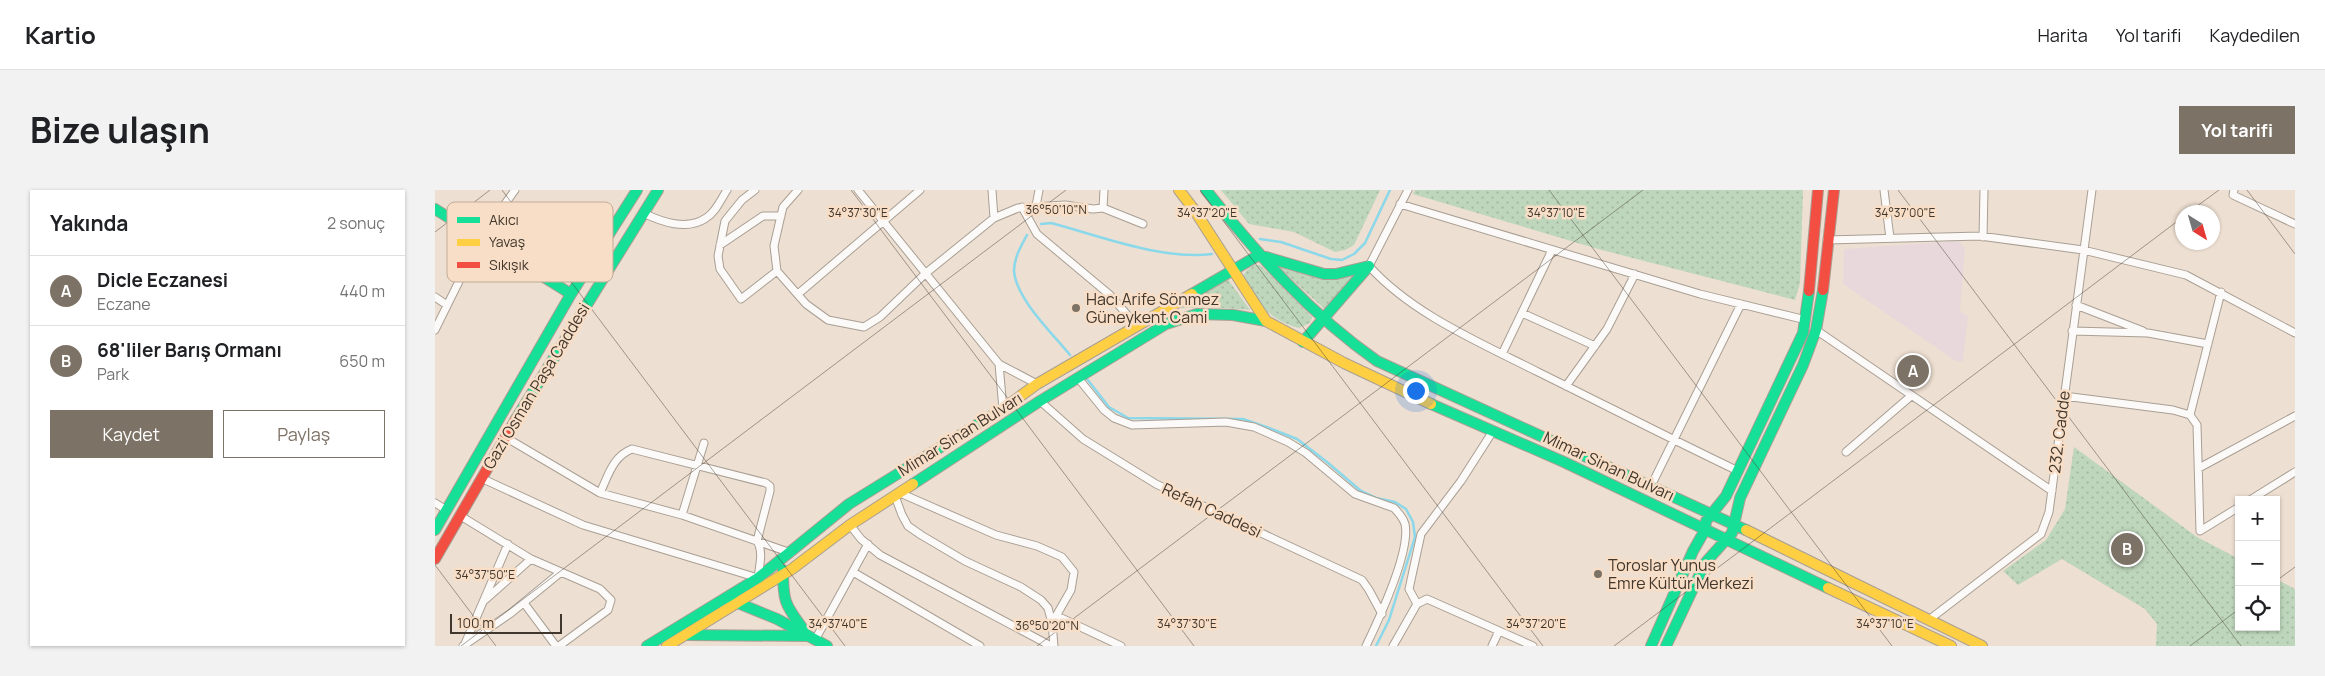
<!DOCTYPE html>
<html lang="tr">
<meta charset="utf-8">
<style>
:root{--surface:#fff;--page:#f2f2f2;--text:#202124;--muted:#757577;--line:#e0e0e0;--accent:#7d7266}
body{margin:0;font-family:Manrope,sans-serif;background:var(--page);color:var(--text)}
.controls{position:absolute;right:15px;bottom:15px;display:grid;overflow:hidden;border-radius:0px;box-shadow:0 1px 4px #0004}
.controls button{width:45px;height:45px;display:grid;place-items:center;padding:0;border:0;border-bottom:1px solid var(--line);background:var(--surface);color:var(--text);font:25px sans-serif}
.compass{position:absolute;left:1740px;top:15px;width:45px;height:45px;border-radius:50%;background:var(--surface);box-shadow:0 1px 4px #0004;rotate:143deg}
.scale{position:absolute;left:15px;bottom:12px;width:112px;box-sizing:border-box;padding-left:5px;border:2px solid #41372d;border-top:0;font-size:14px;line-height:18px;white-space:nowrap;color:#41372d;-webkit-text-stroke:4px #f8dec6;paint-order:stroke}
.you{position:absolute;left:980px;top:200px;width:18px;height:18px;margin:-12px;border:4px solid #fff;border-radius:50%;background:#1a73e8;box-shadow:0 0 0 8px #1a73e833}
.badge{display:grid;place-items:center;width:32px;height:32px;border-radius:50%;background:var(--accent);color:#fff;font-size:16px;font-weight:700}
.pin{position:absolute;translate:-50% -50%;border:2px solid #fff;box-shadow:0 1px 5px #0006}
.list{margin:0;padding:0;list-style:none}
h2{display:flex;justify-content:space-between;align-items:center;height:65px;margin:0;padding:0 20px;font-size:21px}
h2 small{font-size:16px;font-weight:400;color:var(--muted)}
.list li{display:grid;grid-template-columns:32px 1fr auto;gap:15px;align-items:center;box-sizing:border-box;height:70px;padding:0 20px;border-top:1px solid var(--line)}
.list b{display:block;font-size:19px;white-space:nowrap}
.list p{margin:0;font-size:16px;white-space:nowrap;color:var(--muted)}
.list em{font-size:16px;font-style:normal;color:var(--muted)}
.actions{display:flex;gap:10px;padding:15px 20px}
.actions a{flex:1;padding:11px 0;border:1px solid var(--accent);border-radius:0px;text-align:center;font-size:18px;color:var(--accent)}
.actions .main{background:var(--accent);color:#fff}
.icon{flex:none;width:28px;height:28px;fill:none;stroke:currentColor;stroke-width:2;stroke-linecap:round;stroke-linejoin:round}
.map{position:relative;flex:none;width:1860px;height:456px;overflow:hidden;border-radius:0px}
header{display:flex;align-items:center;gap:30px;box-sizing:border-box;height:70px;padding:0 25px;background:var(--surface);border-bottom:1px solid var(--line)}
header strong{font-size:24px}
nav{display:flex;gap:28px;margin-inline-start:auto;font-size:18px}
.intro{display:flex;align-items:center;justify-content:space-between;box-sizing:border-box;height:120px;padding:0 30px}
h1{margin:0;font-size:35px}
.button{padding:12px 22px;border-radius:0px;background:var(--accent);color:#fff;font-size:18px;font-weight:700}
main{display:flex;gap:30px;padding:0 30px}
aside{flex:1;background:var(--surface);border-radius:0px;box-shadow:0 1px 4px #0004}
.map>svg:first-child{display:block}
.education{fill:#e8d8dc}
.grass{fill:url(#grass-dots)}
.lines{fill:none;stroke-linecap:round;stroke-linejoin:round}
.stream{stroke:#8ad8ea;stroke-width:2.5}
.street-casing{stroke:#a99f94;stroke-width:9}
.fast-casing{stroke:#a99f94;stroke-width:12}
.slow-casing{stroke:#a99f94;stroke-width:12}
.jam-casing{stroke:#a99f94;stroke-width:12}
.street{stroke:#fcfaf8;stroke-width:7}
.fast{stroke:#16e098;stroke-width:10}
.slow{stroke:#ffcf43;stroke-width:10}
.jam{stroke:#f24e42;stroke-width:10}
.ticks{fill:none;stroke:#41372d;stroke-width:1;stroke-opacity:0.45}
.poi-dot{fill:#7d7266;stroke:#f8dec6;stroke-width:2}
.labels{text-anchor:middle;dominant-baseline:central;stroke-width:5;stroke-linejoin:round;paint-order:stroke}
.poi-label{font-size:16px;fill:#41372d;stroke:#f8dec6;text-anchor:start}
.street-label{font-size:16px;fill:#41372d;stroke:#f8dec6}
.key{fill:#f8dec6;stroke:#c1ac98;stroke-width:1}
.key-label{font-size:14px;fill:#41372d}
.ticks-label{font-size:12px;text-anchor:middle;fill:#41372d;stroke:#f8dec6;stroke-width:5;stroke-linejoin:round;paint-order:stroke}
</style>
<header>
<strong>Kartio</strong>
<nav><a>Harita</a><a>Yol tarifi</a><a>Kaydedilen</a></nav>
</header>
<div class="intro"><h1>Bize ulaşın</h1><a class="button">Yol tarifi</a></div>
<main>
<aside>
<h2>Yakında<small>2 sonuç</small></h2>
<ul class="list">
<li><span class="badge">A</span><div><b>Dicle Eczanesi</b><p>Eczane</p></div><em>440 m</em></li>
<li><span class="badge">B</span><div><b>68'liler Barış Ormanı</b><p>Park</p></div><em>650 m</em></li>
</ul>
<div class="actions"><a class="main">Kaydet</a><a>Paylaş</a></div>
</aside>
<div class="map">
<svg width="1860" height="456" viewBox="0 0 1860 456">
<defs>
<pattern id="grass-dots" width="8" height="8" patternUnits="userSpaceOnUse" patternTransform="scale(1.25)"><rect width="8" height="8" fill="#bed6bc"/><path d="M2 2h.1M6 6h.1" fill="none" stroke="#a4b8a2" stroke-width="1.8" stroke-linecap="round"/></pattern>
</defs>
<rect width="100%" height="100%" fill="#eddfd1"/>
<path class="education" d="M1523,51L1530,58L1525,122L1533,126L1528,171H1521L1408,94L1409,59Z"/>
<path class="grass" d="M786,0H945L919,55L910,60L900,62L859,42L814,34Z
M980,0H1368L1365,93L1360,110L1163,59L978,4Z
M819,75H825L877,127L875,133L864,138C834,130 824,114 807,89L811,81Z
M843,77L887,89L922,85L892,121Z
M792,88L815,120L777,117L741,118Z
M1639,257L1762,347L1804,369V437H1841V389L1860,399V456H1721L1722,434L1710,419L1627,369L1583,395L1568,381L1611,350L1630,319Z"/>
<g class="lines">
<path class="stream" d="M606,34L616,33C666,46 725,70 777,64
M592,45C586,56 579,68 579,81C581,109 618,144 635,165
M825,49L846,52L896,69L907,70L919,64L930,53L955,0
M652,189L674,217L693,228L808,229L834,238L862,249L892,272L926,301L941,308L960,312L971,319L978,332L980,347L954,430L941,456"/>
<g class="street-casing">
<path id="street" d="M320,0L307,10L290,31L283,66L285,79L306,109L342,81
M363,0L348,17L344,34L339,56L342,81L371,114L393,130L429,137L445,127L491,83L559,28L583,18L630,15L658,19L668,18L708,34
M423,0L564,174L602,194
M557,0L559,28
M973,0L934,76C977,124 1046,153 1103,182C1170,215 1236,249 1303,281
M1449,0L1455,48
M1799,0L1798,5L1860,34
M965,14L1265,104L1371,130
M601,16L604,0
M587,17L602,44L675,105L701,135
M668,18L669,0
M208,23C227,32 252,41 271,28C281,22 286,9 292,0
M1548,47L1549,0
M1392,50L1545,46L1648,60L1751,85L1860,143
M285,55L328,26H346
M363,104L485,0
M0,107L12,115
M1641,115L1708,141
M1087,123L1160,156
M0,140L46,47L80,0
M1381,140L1617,301
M1637,141L1713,143L1773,154
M1067,164L1117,60
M564,174L568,219
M643,188L669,220L679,228L697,235L791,232L819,237L853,252L871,263L920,304L959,318C963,322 968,328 970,334C976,361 943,431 931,456
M1131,196L1172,139L1200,84
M1629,206L1738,220L1755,225L1762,235L1765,341L1804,317
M605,211L648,249L721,294L927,390L934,400L947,424
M1755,225L1786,102
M70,247L165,303L247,325L356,363
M1411,262L1476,206
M1764,278L1860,226
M46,288L148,335L323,388
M1216,296L1306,114
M165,303C173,286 178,266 197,259L331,293L335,296V301L322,351C329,362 324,376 323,389
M465,303L561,345L602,356L627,367L639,382L636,400L617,433
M460,306L467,325L473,336L486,345L530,371L586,397L606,410L613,418L617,433L619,456
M1815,310L1860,282
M0,313L10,319
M24,325L96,369L165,399L176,410L173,420L124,456
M247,325L269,253
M415,335L426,349L445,365L616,456
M418,382L545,456
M50,410L96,369
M89,413L121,456
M982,414L974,399L986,344L1026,291L1058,241
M622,426L686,456
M1495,429L1606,344L1614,322L1657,0
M380,450L433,354
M28,456L76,423L126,382
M29,456L73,354
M958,456L982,414L992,409L1098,456
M1057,456L1064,441"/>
</g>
<g class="fast-casing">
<path id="fast" d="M771,0C822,64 875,124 942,171L1311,340
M0,19L136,104
M757,104L824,65L889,84H901L934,76
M868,152L934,76
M996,214L1129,272L1393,398
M81,229L223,0
M478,294L605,211L731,134L762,124L798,125L831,131
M0,340L136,104L202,0
M348,380C348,415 351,415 371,443
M298,411L342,429L392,456
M252,445L373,446
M212,456L323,388L414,314L569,218
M1216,456L1258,361L1270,340L1271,331L1291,306L1368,143L1374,101
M1231,456L1270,373L1297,343L1305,308L1368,175L1381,140L1388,100"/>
</g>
<g class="slow-casing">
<path id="slow" d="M744,0L760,21L831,131L909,173L996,214
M569,218L602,194L757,104
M1311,340L1547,456
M1393,398L1516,456
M232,456L357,379L415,335L478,294"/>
</g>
<g class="jam-casing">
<path id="jam" d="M1388,100L1399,0
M1374,101L1383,0
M0,369L81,229"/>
</g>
<use href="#street" class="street"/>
<use href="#fast" class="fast"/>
<use href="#slow" class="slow"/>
<use href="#jam" class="jam"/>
</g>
<path class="ticks" d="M67,0L410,456M416,0L759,456M765,0L1108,456M1114,0L1457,456M1463,0L1806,456M1812,0L1860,64M1754,22L1784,0M0,42L55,0M0,375L61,456M1841,391L1860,377M26,456L631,0M602,456L1208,0M1179,456L1748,27M1755,456L1804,419"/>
<g class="poi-dot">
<circle cx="641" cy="118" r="5"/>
<circle cx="1163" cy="384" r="5"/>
</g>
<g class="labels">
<g class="poi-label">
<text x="651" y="109">Hacı Arife Sönmez<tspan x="651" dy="18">Güneykent Cami</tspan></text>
<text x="1173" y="375">Toroslar Yunus<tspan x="1173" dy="18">Emre Kültür Merkezi</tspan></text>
</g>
<g class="street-label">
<text transform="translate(101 196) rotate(-59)">Gazi Osman Paşa Caddesi</text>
<text transform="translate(1624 242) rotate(-83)">232. Cadde</text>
<text transform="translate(525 244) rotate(-32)">Mimar Sinan Bulvarı</text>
<text transform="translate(1174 276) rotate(25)">Mimar Sinan Bulvarı</text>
<text transform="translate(777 320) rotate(25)">Refah Caddesi</text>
</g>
</g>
<rect x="12" y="12" width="166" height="80" rx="8" class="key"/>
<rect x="22" y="27" width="23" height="6" fill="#16e098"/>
<rect x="22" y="49" width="23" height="7" fill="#ffcf43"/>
<rect x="22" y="72" width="23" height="6" fill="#f24e42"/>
<g class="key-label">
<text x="54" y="35">Akıcı</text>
<text x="54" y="57">Yavaş</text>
<text x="54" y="80">Sıkışık</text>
</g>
<g class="ticks-label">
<text x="621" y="24">36°50'10"N</text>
<text x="423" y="27">34°37'30"E</text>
<text x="772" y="27">34°37'20"E</text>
<text x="1121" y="27">34°37'10"E</text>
<text x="1470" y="27">34°37'00"E</text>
<text x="50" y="389">34°37'50"E</text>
<text x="403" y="438">34°37'40"E</text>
<text x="752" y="438">34°37'30"E</text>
<text x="1101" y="438">34°37'20"E</text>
<text x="1450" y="438">34°37'10"E</text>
<text x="612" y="440">36°50'20"N</text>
</g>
</svg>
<div class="controls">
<button>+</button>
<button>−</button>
<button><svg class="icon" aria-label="locate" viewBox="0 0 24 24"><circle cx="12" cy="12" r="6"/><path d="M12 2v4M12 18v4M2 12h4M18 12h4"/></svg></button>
</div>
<svg class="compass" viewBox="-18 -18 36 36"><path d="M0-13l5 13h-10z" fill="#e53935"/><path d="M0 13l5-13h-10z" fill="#757577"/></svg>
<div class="scale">100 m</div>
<div class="you"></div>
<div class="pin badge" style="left:1478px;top:181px">A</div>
<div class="pin badge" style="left:1692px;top:359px">B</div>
</div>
</main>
